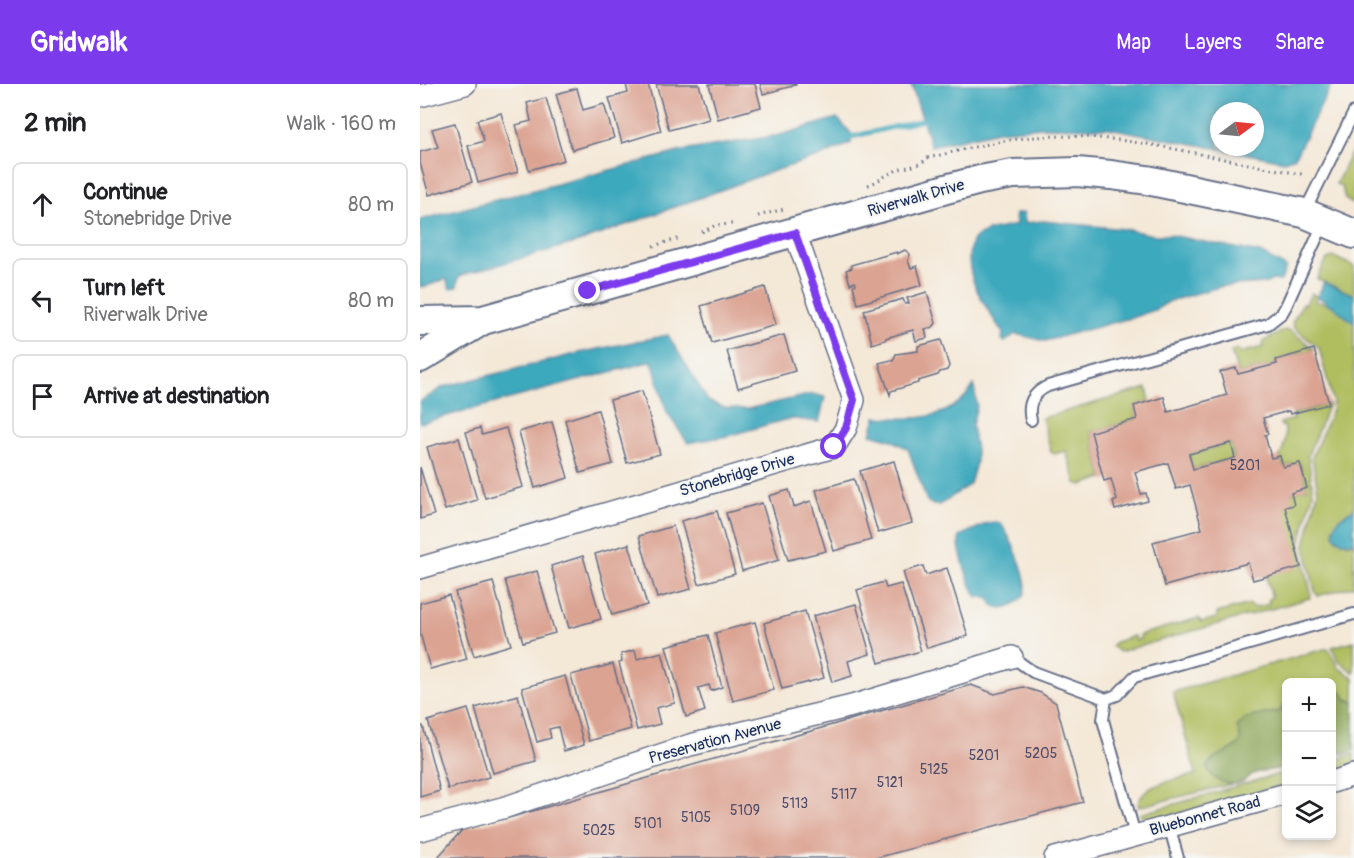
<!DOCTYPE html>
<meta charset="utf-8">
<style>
:root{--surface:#fff;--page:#f2f2f2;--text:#202124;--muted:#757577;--line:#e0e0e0;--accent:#7c3aed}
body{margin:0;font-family:Pangolin,sans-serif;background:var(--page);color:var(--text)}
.controls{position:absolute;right:18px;bottom:18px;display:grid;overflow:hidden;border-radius:9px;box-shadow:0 3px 9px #0003}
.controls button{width:54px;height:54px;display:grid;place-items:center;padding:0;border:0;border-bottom:2px solid var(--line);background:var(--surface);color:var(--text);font:30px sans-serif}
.compass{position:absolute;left:790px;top:18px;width:54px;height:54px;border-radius:50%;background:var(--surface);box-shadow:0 3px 9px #0003;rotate:74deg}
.stop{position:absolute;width:18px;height:18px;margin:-14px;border:4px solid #7c3aed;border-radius:50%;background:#fff}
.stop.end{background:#7c3aed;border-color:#fff;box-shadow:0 2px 6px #0008}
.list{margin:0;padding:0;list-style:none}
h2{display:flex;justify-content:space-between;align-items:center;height:78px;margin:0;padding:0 24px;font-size:26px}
h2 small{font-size:20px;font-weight:400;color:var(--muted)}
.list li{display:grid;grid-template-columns:39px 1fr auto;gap:18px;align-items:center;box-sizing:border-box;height:84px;margin:0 12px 12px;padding:0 12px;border:2px solid var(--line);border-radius:9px}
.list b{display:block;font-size:22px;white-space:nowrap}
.list p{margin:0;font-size:20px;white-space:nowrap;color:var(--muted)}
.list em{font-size:20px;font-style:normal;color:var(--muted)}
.icon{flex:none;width:33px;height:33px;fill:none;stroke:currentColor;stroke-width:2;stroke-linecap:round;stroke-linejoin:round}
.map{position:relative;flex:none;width:934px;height:774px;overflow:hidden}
header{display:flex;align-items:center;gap:36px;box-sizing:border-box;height:84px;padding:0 30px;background:var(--accent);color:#fff}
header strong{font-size:28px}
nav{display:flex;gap:33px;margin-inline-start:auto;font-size:21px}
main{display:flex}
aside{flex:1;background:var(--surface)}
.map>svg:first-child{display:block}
.green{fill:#b0be61;stroke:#667660;stroke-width:1.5}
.forest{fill:#8ca557;stroke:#546a5a;stroke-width:1.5}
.water{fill:#3da9bd;stroke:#2c6c8e;stroke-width:1.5;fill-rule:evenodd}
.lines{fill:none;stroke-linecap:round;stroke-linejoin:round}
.stream{stroke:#3da9bd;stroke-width:5}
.building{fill:#dba392;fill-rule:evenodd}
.lane-casing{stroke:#677088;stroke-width:14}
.street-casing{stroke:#677088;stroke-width:24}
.secondary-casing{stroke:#677088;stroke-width:32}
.path{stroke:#677088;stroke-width:3;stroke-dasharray:1.5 4.5;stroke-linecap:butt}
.lane{stroke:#fff;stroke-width:10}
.street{stroke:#fff;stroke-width:21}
.secondary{stroke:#fff;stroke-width:28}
.route{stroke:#7c3aed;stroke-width:8}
.labels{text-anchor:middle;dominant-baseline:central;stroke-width:4.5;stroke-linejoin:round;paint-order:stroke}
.number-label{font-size:14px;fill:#4b4c6b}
.street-label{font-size:16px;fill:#1b2f5e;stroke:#f6f6f2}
</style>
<header>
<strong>Gridwalk</strong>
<nav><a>Map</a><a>Layers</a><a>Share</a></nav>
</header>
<main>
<aside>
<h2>2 min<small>Walk · 160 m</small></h2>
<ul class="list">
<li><svg class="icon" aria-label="ahead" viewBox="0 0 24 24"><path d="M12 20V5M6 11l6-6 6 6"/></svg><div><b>Continue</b><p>Stonebridge Drive</p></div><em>80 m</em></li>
<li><svg class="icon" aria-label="left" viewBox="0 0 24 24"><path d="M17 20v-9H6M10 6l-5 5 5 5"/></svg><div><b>Turn left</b><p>Riverwalk Drive</p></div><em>80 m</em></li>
<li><svg class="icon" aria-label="arrive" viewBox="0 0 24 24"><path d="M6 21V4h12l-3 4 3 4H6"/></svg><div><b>Arrive at destination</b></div></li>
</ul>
</aside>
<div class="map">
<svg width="934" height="774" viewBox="0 0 934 774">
<rect width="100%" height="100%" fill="#f6f6f2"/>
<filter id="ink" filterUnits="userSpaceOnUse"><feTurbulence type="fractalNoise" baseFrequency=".0167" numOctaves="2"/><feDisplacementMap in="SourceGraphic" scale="12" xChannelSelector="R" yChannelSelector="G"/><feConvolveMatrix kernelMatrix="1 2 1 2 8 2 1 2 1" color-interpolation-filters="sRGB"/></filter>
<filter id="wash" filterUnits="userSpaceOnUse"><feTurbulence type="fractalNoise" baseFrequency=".008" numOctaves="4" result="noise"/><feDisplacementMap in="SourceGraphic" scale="24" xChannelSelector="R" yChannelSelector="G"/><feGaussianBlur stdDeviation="1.35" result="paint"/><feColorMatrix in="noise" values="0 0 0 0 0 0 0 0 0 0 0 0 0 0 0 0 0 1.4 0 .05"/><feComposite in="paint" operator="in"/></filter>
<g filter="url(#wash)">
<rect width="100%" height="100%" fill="#f4e8d7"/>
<path class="green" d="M934,63V121L925,115L922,103L916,100Z
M914,173L934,182V211L897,195L907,175Z
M891,209L896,212L895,218L909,219L934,239V425L919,434L913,446L917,455L928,460L934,458V502L898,512L895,508L885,461L898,407L892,373L912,326L913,318L899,264L874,244L872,239L882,220H886Z
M865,246L871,247L894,265L856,276L857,280L818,290L811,267L818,265L819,269L843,263L842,258Z
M727,304L730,317L714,322L717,335L671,348L683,394L662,401L656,399L646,367L634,370L631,368L622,334Z
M909,320L888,371L893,409L880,460L891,509L890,514L699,568L691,562L695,558L714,552L716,557L720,555L719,551L779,534L781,538L797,534V529L829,520L833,524L849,520L848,515L852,513L846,492L865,423L871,409L887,404L880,379L863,383L860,372C865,362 867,353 864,342H861L860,339L874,335L873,330Z
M811,359L815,374L773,385L769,370Z
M934,557V589L918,576L912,563Z
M908,564L919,584L934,594V618L912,608V598H866V618L860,627L826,634L819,651L821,656C813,670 794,668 787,683L806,699L812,700L718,723C719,699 757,696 776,690L753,608Z
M934,670V682L912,688V676Z
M866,688V700L739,735L726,734L720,730Z"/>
<path class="forest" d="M921,607L927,616L934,618V667L924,670L912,667V608Z
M866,618V683C856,686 844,686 833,690C829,691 826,696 822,698C808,704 791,696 787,683C794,668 813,670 821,656L817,643L826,634L860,627Z"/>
<path class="water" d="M491,0H912L875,73L864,77L689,44L622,43L578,47L511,62ZM799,27H835V63H799Z
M417,34L431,49V59L404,71L345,90L159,158L39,192L37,203L30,205L26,195L7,202L0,203V136L262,67L360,51Z
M604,129L605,139L623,137L704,145L734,151H751L840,169L866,183L861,197L852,196L847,199L803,202L750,217L735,226L714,233L636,254L625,257L595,250L585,258L582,256L583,249C566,223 539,189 553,155L567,147L596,141L595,130Z
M904,198L934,211V239L911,221L905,219L906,217L897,213Z
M248,251L288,317L305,324L327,325L393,310L405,313L399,338L375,335L364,336L308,352L268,359L247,329L232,277L0,339V318L23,303L163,268Z
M554,301L557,322L552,341L556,366V379L550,400L520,421H513L507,417L488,365L472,356L451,350L456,333C494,336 532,337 554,301Z
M934,425V458H922L914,451C912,437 923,431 934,425Z
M574,438L580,439C591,453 606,488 606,505C605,518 583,529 573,521C572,520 569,514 568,513H557C550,503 537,465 539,453L542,451L568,439Z"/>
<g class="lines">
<path class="stream" d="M431,53L503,36"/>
</g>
<g id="blocks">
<path class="building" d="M206,0H228L241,47L202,59L189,14L208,9Z
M236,0H279L289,35L249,46Z
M289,0H335L341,23L298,35Z
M340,0H376V1L343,10Z
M157,4L163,26L184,20L194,54L152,66L136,10Z
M126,14L144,76L109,86L96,41L111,37L107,19Z
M81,29L98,88L58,99L48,62L64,57L57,36Z
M35,39L52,98L9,111L0,79V68L18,63L12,45Z
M485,166L490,170L488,177L491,184L497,182L502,201L438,220L433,202L436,200L435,198L430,200L426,186L432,184L431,181L477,168V170Z
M345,203L356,241L292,259L281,222Z
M507,208L516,239L513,243L505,245L507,254L496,257L493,246L466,254L465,256L452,260L444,226L483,215L485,220L489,219L487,214Z
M364,251L375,287L318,304L307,267Z
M521,256L529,282L527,286L520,288L518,291L498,297V299L471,307L470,311L459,279L471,276L473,277L476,270L498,267V262Z
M894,265L909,320L870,330L869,327L843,334L848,350L845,351L851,374L860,372L863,383L880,379L887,404L871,409L874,421L865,423L881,483L833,496L828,479L745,502L733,458L782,445L770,401L756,405L748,379L715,388L721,410L726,409L728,417L695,426L693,418L697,416L691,395L684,397L671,348L717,335L714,322L730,317L744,313L748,328L807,311L800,288L816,284L818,290L857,280L856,276ZM811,359L815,374L773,385L769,370Z
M222,307L240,370L207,379L190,316Z
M178,326L193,380L160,389L145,336Z
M132,338L148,394L115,404L99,348Z
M60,344L62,351L86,344L103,403L65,414L46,348Z
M39,354L57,416L25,426L7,363Z
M474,377L492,439L458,449L440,387Z
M0,383L14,431L0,435Z
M434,395L451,456L414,467L396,406Z
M369,406L374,423L391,417L406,467L368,476L349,412Z
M342,419L359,476L322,487L306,429Z
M297,427L315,490L279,500L261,437Z
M253,442L271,505L237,514L219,452Z
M209,460L227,521L192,531L175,470Z
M163,472L181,535L149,544L131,482Z
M503,482L506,491L527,484L548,552L507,564L483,488Z
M117,487L135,549L103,558L85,496Z
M73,498L91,561L54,572L35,508Z
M464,498L466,504L481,500L501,567L459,579L437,506Z
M29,511L47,575L10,585L0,549V519Z
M436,520L450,570L428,577L432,592L412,598L393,532Z
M385,527L404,594L362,605L344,539Z
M335,538L354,606L313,617L295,549Z
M288,551L302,603L291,607L289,601L278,604L285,627L266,633L246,562Z
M215,566L217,575L242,568L255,619L236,624L240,640L217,646L199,579L202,578L201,570Z
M193,580L211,645L169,657L151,591Z
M145,592L164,661L144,667L138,643L129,645L131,654L117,658L102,604Z
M551,601L575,610L603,603L621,609L636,619L663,718L456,774H17L44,744L92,733Z
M98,611L116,677L73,689L55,624Z
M48,625L69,693L28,705L8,637Z
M3,642L20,707L0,713V643Z"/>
</g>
</g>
<g filter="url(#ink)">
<use href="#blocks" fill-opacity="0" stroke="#677088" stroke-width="1.5"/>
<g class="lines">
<g class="lane-casing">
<path id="lane" d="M884,129L934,28
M611,336C607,320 613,309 628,302L848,240L862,229L866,222L904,138
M592,573L613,588L686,615L697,611L714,593L934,530
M686,615L683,636L715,751
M749,741L758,774"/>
</g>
<g class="street-casing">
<path id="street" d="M0,12L45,0
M0,484L414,363L426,344L434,316L375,149
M912,698L934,691
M0,746L86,723L270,661L432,622L592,573
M635,774L866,710"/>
</g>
<g class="secondary-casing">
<path id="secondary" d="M0,237L63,236L526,105L560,96L593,90L657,88L691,91L727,96L884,129L934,150
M0,274L63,236"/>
</g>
<path class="path" d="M448,101C458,98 465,91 475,87C487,81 497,85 507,74C543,66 578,56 615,53C705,47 794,76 882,90
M338,132L364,125
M282,148L296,141L312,140
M233,162L261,154"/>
<use href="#lane" class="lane"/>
<use href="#street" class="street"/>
<use href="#secondary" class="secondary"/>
</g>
</g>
<g class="lines" filter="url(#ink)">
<path class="route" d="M168,207L375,149L434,316L426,344L414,363"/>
</g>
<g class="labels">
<g class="number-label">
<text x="825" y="381">5201</text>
<text x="621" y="669">5205</text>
<text x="564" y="671">5201</text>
<text x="514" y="685">5125</text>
<text x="470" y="698">5121</text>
<text x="424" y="710">5117</text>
<text x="375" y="719">5113</text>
<text x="325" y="726">5109</text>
<text x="276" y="733">5105</text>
<text x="228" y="739">5101</text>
<text x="179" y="746">5025</text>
</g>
<g class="street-label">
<text transform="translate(496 114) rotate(-16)">Riverwalk Drive</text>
<text transform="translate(317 391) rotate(-16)">Stonebridge Drive</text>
<text transform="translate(295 657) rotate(-15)">Preservation Avenue</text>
<text transform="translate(785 732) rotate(-15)">Bluebonnet Road</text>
</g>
</g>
</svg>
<div class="controls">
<button>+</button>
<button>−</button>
<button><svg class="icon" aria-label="layers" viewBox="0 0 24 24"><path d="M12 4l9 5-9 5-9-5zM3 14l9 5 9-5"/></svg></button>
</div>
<svg class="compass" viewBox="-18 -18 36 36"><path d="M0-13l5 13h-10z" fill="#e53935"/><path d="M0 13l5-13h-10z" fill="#757577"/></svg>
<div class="stop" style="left:414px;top:363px"></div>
<div class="stop end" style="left:168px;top:207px"></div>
</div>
</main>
